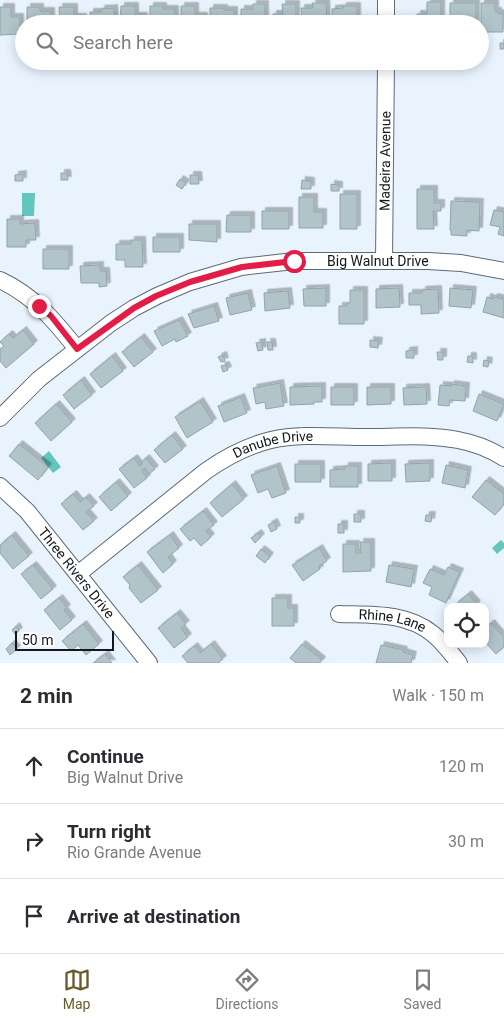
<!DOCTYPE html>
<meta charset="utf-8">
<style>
:root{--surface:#fff;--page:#f2f2f3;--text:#2b2b33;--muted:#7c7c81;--line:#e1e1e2;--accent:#695b28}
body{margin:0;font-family:Roboto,sans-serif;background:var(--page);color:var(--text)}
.controls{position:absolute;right:15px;bottom:15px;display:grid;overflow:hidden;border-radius:10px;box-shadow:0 2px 12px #0003}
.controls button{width:45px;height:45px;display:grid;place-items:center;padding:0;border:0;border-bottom:1px solid var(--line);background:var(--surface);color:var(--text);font:25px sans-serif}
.scale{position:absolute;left:15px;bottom:12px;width:99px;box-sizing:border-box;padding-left:5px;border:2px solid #13181c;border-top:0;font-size:14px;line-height:18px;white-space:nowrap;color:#13181c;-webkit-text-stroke:4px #fefefe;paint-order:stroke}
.stop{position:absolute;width:15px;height:15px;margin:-11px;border:4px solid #e11d48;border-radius:50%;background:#fff}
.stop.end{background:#e11d48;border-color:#fff;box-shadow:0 1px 5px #0008}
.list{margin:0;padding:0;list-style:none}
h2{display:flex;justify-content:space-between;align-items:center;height:65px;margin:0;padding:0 20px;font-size:21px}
h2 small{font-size:16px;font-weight:400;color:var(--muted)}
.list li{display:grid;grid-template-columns:32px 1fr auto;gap:15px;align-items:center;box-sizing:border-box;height:75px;padding:0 20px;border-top:1px solid var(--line)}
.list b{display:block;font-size:19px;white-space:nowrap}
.list p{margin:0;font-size:16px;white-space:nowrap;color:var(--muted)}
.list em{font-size:16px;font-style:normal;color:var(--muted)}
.icon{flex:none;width:28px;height:28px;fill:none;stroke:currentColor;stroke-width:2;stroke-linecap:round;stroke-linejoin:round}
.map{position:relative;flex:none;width:504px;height:663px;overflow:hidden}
.search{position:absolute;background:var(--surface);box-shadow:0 2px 12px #0003;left:15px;right:15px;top:15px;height:55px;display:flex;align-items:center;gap:12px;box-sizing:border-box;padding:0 18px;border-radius:28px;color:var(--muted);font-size:19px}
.sheet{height:290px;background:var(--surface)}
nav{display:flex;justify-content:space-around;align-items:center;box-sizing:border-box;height:70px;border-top:1px solid var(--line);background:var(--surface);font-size:14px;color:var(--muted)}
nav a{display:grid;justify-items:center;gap:2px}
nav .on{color:var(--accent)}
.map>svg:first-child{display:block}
.water{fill:#61c6bc}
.building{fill:#b0c4ca;stroke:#90a4aa;filter:url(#shadow)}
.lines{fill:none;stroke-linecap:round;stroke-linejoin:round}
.minor-casing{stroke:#5e6a76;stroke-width:18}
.minor{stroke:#fff;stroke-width:16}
.route{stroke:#e11d48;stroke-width:6}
.labels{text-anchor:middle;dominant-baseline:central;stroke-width:4;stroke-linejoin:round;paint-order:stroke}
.street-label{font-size:14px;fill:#13181c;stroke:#fefefe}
</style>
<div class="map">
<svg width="504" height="663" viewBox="0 0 504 663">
<defs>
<filter id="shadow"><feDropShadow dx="3.5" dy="-3.5" stdDeviation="0" flood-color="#0004"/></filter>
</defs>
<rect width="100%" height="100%" fill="#e8f3fe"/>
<path class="water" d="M22,193H35L34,216H22Z
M49,451L61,467L53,473L41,458Z
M501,540L504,543V548L497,554L492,548Z"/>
<path class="building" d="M427,2H441V24H417V14H427Z
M312,3H326L327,24H302L301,8H313Z
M450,3H476V24H450Z
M481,3H495V11H498V13L503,14V32H481Z
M253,4H265V24H241V9H253Z
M282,4H296V24H273V14H283Z
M121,6H135V16H144V24H120Z
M150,6H163V9H175V24H150Z
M181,6H195V16H204V24H181Z
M343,6H357V24L332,23V9L343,8Z
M0,7H11V17H20V34L0,35Z
M27,7H40V11H51V24H27Z
M59,7H74V17H83V24H60Z
M114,8L115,24H91L90,12H101V9Z
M210,8H224V10H234V24H210Z
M500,43H504V49H500Z
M61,173H67L68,180H61Z
M23,174V181H15V175Z
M190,175H198L199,184H190Z
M180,179L186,183L182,189L176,185Z
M302,180L311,181V189H301Z
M331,184L339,185V191H331Z
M417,189H434V203H441V211H433L434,229H417Z
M340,194H357V229H340Z
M299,197H314V212H323V228H299Z
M451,201L480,202L479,231L467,230V236L451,235V230H450Z
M494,210L504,212V236L498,234L500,227L490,225Z
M262,211H289V229H262Z
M227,215H251V232H226Z
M7,219H20V224L35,223L36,240H26V247H7Z
M189,224H217V242L189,240Z
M153,237H180V252H153Z
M131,240H142L143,267H125V260H116V244H131Z
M43,249H69V269H43Z
M100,265V271H106L107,286L99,287V283H81L80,266Z
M326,288V306H304L303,289Z
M399,288L400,307L376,308V289Z
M450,288L473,290L471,308L449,306Z
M438,289L439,313L421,314V305H409V293H422V290Z
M350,290H364V324H339V306H347V303H350Z
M288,291L290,308L265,311L264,293Z
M248,293L252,310L230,315L226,298Z
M487,297L493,299L494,297L504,299V318L483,312Z
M214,306L219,321L194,328L188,314Z
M179,320L188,336L176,342L175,339L162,346L154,331Z
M23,330L34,344L6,368L0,361V349L4,346L0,342L9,334L13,338Z
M141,337L153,352L134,367L122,352Z
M370,340L379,341L378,348L370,347Z
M262,342L263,350L258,351L256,343Z
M267,342H272L273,350H268Z
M414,350V358H406V351Z
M437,352H443V360H438Z
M223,355L225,361L221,362L218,357Z
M112,356L123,371L101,388L90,374Z
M468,356H473V363L467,362Z
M484,360L489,361L488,367L483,366Z
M226,365L228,370L223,372L221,366Z
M81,380L92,395L74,409L63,395Z
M280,383L284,406L266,409L265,402L256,404L253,388Z
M451,384L466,386L465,401L450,400L449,406L438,405L440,385L451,386Z
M322,386V402H314V404L290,405V387Z
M331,387H354V405H331Z
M367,387H391V404L367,405Z
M426,387L427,404L404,405L403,388Z
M479,394L504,404L497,421L473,411Z
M241,397L247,413L224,422L218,406Z
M200,401L213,422L187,438L175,417Z
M56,404L72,422L51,441L35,423Z
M172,435L183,449L165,463L154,450Z
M19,444L48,467L38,480L9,456Z
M134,458L140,466L142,464L141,462L146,458L155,469L149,474L145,468L142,470L147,478L134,488L119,469Z
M392,463V481H368V464Z
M430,463V481L406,482L405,464Z
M295,464H321V482H295Z
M446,465L468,470L465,488L442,483Z
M277,466L286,493L272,498L268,489L258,493L251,475Z
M345,466H358V487H330V470L345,469Z
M486,480L504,494V504L495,515L472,497Z
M116,482L128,496L111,511L99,497Z
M232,484L244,499L222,517L210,503Z
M73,494L80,502L86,497L94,506L86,512L94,521L83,530L61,504Z
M203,511L214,525L206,531L211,537L201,546L194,538L190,541L180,529Z
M354,514H361V522H354Z
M426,515H432L431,522L425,521Z
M295,517H300V523H295Z
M274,522L277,529L271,532L268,525Z
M338,524H344V533H338Z
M258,533L261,537L255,543L251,538Z
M12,535L29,556L13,569L0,553V545Z
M170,535L179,548L168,557L173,564L163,573L147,552Z
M360,542H371V571L343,572V544H356V553H361Z
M319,548L327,561L319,566L320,569L303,581L292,565Z
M261,549L270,556L265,563L256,556Z
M33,565L53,589L41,599L21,574Z
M138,565L158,590L141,603L129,588L130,585L123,577Z
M389,565L414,569L411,587L386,582Z
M448,567L460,572L446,603L429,595L432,587L423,583L430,569L444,575Z
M468,594L477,604L475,605L476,607H457L455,605Z
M59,598L67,608L64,610L72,620L60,630L44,610Z
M272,598H288V608H294V626H272Z
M177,613L186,624L181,628L188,637L174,648L158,628Z
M491,623L504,638V647L496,654L485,642V628Z
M83,624L99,644L86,655L78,645L71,651L62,641Z
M16,626L19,631L15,634L12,630Z
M12,643L17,649L10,655L6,649Z
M211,644L223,659L218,663H188L182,656L194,646L200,653Z
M302,644L322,660L320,663H296L290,658Z
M381,645L404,650L403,652L413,655L411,663H376Z
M105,654L112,663H93Z"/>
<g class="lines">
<g class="minor-casing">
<g id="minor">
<path d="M386,24V0"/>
<path id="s1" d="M384,261L386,61"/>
<path d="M0,280C34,296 54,320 77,349"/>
<path id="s2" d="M0,418L39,379L111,323L134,308L157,296L190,282L241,267L294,261H428L461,263L504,271"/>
<path id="s3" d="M0,486L27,511L149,663"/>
<path id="s4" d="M78,574L206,471C226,457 246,446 271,440C301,433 335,437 366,437C396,437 429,434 458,440C474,443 490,449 504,458"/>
<path id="s5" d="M339,614C371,615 406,612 433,634C443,642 451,653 459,663"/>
</g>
</g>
<use href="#minor" class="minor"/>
</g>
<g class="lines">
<path class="route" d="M39,306L51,316L77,349L134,308L156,296L190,282L242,267L294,261"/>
</g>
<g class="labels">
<g class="street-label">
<text stroke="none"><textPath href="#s1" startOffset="100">Madeira Avenue</textPath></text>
<text stroke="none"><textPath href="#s2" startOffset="426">Big Walnut Drive</textPath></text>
<text stroke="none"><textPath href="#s4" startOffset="238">Danube Drive</textPath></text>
<text stroke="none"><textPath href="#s3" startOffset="116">Three Rivers Drive</textPath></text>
<text stroke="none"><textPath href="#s5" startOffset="54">Rhine Lane</textPath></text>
</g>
</g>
</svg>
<div class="controls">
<button><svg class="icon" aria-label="locate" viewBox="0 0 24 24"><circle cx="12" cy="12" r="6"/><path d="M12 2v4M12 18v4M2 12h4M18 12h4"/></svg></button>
</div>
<div class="scale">50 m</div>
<div class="stop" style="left:294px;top:261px"></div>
<div class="stop end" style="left:39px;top:306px"></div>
<div class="search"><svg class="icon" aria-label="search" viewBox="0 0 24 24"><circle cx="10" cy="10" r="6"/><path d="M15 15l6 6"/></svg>Search here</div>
</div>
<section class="sheet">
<h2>2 min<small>Walk · 150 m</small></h2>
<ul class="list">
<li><svg class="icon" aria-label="ahead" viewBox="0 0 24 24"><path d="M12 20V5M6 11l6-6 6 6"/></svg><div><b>Continue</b><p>Big Walnut Drive</p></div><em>120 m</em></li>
<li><svg class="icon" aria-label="right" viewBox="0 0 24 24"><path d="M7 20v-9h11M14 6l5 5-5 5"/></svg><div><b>Turn right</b><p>Rio Grande Avenue</p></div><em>30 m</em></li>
<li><svg class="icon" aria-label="arrive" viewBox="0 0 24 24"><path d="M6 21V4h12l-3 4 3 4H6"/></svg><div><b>Arrive at destination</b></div></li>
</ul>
</section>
<nav>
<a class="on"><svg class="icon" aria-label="map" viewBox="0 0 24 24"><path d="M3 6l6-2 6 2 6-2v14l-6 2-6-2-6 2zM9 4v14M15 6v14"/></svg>Map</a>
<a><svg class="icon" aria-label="directions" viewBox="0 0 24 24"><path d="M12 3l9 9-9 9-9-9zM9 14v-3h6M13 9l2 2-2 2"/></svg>Directions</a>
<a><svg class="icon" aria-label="saved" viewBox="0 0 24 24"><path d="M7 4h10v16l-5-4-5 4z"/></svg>Saved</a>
</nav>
